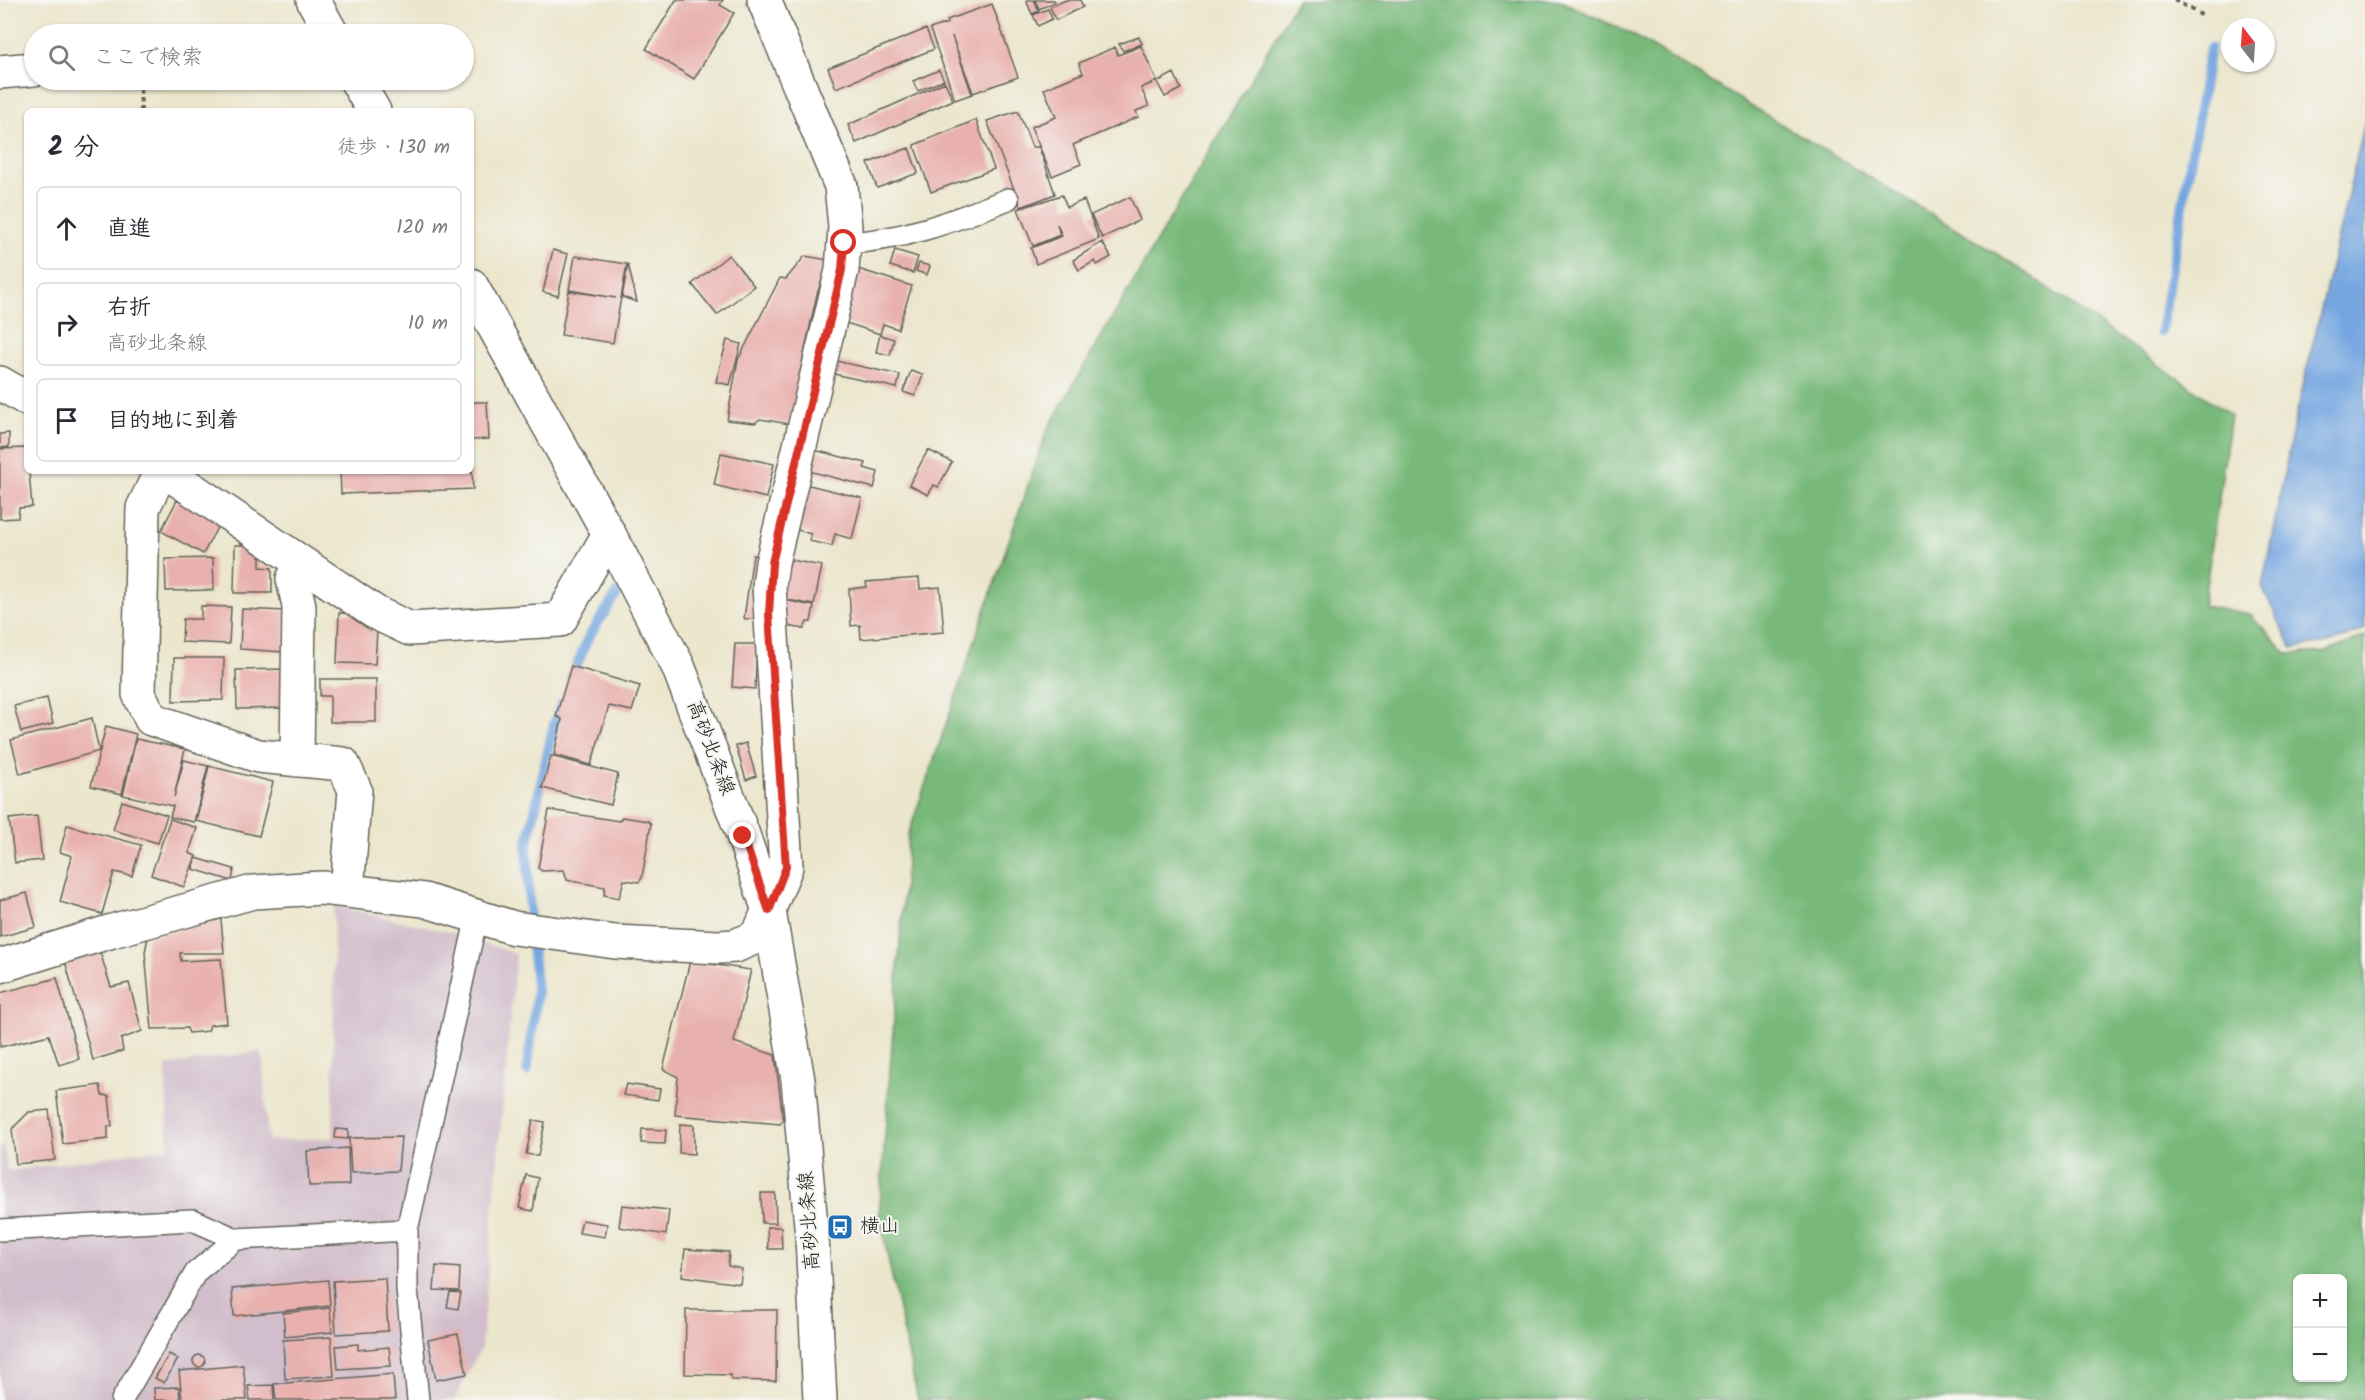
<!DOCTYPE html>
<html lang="ja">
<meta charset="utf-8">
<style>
:root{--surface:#fff;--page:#f2f2f3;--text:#2b2b33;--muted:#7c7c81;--line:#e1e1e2}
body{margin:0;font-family:Kalam,"Klee One",sans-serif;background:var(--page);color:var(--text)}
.controls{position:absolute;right:18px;bottom:18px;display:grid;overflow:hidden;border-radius:9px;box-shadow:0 2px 4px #0004}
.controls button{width:54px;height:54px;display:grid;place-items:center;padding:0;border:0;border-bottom:2px solid var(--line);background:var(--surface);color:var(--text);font:30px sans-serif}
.compass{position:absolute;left:2221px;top:18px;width:54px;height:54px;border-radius:50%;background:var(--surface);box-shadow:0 2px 4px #0004;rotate:343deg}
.stop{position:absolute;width:18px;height:18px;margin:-14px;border:4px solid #d93025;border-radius:50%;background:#fff}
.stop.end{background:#d93025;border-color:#fff;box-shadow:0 2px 6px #0008}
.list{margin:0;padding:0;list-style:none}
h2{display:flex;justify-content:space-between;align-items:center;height:78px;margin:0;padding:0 24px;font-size:26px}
h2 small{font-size:20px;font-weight:400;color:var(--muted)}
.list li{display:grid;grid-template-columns:39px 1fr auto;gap:18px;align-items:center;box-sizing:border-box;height:84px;margin:0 12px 12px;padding:0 12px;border:2px solid var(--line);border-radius:9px}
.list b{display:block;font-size:22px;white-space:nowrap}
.list p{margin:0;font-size:20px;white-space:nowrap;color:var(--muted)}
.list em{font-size:20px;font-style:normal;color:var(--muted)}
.icon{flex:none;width:33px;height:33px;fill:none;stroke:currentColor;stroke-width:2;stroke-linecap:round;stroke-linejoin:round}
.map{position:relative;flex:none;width:2365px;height:1400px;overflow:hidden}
.search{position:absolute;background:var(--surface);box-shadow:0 2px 4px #0004;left:24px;top:24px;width:450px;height:66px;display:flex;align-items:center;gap:15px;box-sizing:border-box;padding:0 21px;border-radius:33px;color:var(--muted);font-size:22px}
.panel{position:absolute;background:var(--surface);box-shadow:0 2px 4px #0004;left:24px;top:108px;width:450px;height:366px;border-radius:9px}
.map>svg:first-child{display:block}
.industrial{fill:#d1bdcb}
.forest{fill:#78b97a;stroke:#4a6a4b;stroke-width:1.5;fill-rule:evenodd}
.water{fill:#75a6e0;stroke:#48617e;stroke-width:1.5}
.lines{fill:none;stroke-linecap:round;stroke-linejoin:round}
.stream{stroke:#75a6e0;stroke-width:10}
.building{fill:#e9b1ad}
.service-casing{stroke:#64635a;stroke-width:24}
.minor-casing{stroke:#64635a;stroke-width:36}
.primary-casing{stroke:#64635a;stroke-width:36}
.path{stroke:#64635a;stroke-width:4;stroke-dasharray:4.5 4.5;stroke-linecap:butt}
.service{stroke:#fff;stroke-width:21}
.minor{stroke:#fff;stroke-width:33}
.primary{stroke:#fff;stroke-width:33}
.route{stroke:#d93025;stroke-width:8}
.labels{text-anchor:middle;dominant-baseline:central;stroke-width:4.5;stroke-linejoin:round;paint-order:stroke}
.street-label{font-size:20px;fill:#1c1c1c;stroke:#f6f6f2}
.poi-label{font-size:20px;fill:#1c1c1c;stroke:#f6f6f2;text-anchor:start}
</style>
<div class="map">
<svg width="2365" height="1400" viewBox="0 0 2365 1400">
<rect width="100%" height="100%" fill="#f6f6f2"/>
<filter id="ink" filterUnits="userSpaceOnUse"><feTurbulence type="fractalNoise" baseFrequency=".0167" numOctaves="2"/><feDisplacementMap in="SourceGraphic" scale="12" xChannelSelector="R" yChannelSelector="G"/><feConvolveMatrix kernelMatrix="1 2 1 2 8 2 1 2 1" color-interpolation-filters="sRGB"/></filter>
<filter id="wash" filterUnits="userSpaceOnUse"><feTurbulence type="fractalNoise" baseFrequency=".008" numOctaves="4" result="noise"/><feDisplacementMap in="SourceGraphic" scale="24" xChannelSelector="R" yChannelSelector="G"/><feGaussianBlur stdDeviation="1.35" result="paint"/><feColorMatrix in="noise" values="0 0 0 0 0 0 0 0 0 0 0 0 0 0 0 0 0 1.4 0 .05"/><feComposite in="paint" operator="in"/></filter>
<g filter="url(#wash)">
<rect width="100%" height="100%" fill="#ebe6cc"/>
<path class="industrial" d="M334,906L453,933L516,954L481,1348L454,1400H0V1148L3,1145L8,1171L168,1148L166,1066L262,1051L268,1141L333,1138Z"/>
<path class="forest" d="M1297,0H1559L1633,35L2007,260L2231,415L2203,606L2250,614L2287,654L2326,652L2365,636V1400H918L879,1215L908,835L1047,430ZM2298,1278H2342V1378H2298Z"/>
<path class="water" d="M2365,122V629L2333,642L2292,648L2262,587L2293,429Z"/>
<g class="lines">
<path class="stream" d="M2161,332L2210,48
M571,680L588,638L619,591
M527,1071L537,993L530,925L527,847L554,724L562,703"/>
</g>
<g id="blocks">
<path class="building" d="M676,0H723L720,5L734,13L694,79L646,49Z
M1026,0H1034L1039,11L1032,14Z
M1035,0H1054L1055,2L1039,9Z
M1066,0H1080L1083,7L1056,20L1050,7Z
M992,4L1018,77L973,93L952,36L972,94L955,100L930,29L948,23L947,20Z
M1048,9L1052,19L1038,26L1033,15Z
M926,29L934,49L836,88L828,68Z
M1139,37L1142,44L1123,51L1119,44Z
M1141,46L1157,81L1141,88L1149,106L1136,111L1138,117L1073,145L1081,164L1052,176L1031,127L1056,117L1044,89L1083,73L1079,63L1115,47L1118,55Z
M939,70L944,80L918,91L913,81Z
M1174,73L1181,89L1165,97L1157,82Z
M945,82L953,100L856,143L848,125Z
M1018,111L1032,147H1039L1055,194L1021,207L987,121Z
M976,120L994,169L931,192L914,145Z
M909,148L918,173L877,188L868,163Z
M1062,195L1067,207L1084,200L1099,239L1036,264L1031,248L1062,236L1057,224L1060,235L1033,246L1018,209Z
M1130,197L1140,220L1102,238L1091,215Z
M1102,242L1111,257L1097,265L1095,261L1079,270L1073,260Z
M553,250L568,254L558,296L543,292Z
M895,250L918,257L913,273L890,266Z
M729,255L754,286L717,315L692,284Z
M575,256L627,264L613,343L561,335L569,291L616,298L569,290Z
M805,256L829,260L817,294L789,424L760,419L755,423L727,420L738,360L780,278L786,279Z
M919,263L930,266L927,275L916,271Z
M628,264L637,302L622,297Z
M855,268L912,286L898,329L883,324L880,334L846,323Z
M880,335L894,339L890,355L876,352Z
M727,340L741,344L730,385L716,382Z
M832,360L900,375L897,388L829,373Z
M911,371L923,375L915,396L903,392Z
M471,402H487L489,439L471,440Z
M9,433V447L0,448V434Z
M27,448L32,507L19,508L18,518L0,519V449Z
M810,449L866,463L864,468L878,472L874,488L805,470Z
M928,450L952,462L938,487L934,485L928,495L909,485Z
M721,453L774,464L766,498L714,485Z
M340,471H472L473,489L341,494Z
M805,484L862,498L852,539L835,534L832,546L809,541L811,534L794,529Z
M177,500L220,522L203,554L161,531Z
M235,545H260V567L272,568V593H234Z
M753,555L761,556L756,619H746L744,618Z
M213,558L214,590L166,591L165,559Z
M786,559L822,566L814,605L778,598Z
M919,578L920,589L940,587L944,632L861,639L860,625L851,626L849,589L867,587L866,582Z
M779,599L814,606L811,622H807L804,629L782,625Z
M201,606L231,607L229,644L182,642L183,619H201Z
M242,609L286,611L284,652L240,649Z
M339,613L371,614L370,630H377L375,664L337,663Z
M735,644H757L755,689L732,687Z
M174,658H224L223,700L173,701Z
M571,666L640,686L632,711L609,706L591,765L554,755L562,719L556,716Z
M288,669L289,708L237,709L236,670Z
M320,679H376V722H330V696H320Z
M47,698L53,724L21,732L14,706Z
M92,718L99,751L20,774L11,740Z
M106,726L136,734L122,794L91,786Z
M136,739L185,749L174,797L184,760L208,766L194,822L170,817L173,806L123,795Z
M746,743L756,776L746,780L736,746Z
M551,756L618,774L611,805L542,788Z
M209,766L273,782L259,836L196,821Z
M122,801L167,815L158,843L113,830Z
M549,810L619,821L622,817L648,821L651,824L642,878L639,882L624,880L619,898L604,895L605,887L567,880L564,870L542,871L538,868Z
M37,816L42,860L15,863L9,819Z
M170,819L197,828L189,853L196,856L184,887L151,875Z
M67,825L141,845L132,876L114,872L102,914L60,902L72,856L60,852Z
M196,858L234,869L232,881L193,869Z
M27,893L36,927L0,937V900Z
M221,919L224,953H180L181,961L221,959L227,1023L210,1025L208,1031L189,1033L187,1028L152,1029L145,952L148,937Z
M100,952L111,987L129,983L142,1031L121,1039L123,1051L93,1060L65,961Z
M690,961L751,970L734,1042L775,1055L783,1120L780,1124L675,1115L678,1077L663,1069Z
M57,978L79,1059L59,1065L49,1035L0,1047V993Z
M626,1084L660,1089L658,1100L623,1095Z
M100,1085L102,1095L109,1096L112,1126H108V1139L63,1144L56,1091Z
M49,1110L55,1160L16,1164L12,1129L29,1112Z
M533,1120L545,1122L538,1156L526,1154Z
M680,1124L694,1125V1154L679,1153Z
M336,1129L348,1130V1139L335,1138Z
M642,1129L666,1130L665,1144L641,1143Z
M401,1137L398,1171L351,1173L349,1138Z
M348,1148L349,1185L309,1186L307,1151Z
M526,1175L538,1178L533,1211L519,1208Z
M761,1193H775L776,1223H762Z
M622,1205L669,1210L666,1235L619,1227Z
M582,1220L607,1224L605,1237L579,1233Z
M767,1227H781L782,1249H768Z
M685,1249L729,1252L728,1266L742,1269L740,1284L682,1276Z
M436,1266L460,1268L459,1291L434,1290Z
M385,1278L388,1331L336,1334L333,1281Z
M328,1280L330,1306L234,1316L232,1289Z
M450,1292L461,1293L458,1309L447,1307Z
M330,1308L332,1332L285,1337L283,1313Z
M686,1310H777L776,1381L731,1380V1375L685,1374Z
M458,1334L467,1374L436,1380L428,1340Z
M331,1337L334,1376L285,1379L283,1340Z
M358,1344V1350L389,1347L391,1366L338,1369L336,1346Z
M169,1354L178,1359L164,1383L155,1378Z
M193 1361a6 6 0 1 1 12 0a6 6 0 1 1-12 0Z
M243,1365L247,1400H182L179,1371Z
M393,1374L395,1400H276L274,1384Z
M273,1385L274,1400H250L248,1386Z
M179,1387L180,1400H155L154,1388Z"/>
</g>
</g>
<g filter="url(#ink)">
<use href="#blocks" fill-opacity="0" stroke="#64635a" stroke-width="1.5"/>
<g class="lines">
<g class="service-casing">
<path id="service" d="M844,243C902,241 954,221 1008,199
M0,1230L193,1220L236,1239L407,1230L477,916
M407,1230V1289L418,1400
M122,1400L196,1272L236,1239"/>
</g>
<g class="minor-casing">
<path id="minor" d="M0,72L34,69
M0,383L27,399
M161,471L143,508L139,694L151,719L258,756L343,764L355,790L347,891
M165,471L376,613L410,629L560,620L609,534
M293,579L299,606L297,760
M0,966L112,931L253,892L322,888L424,900L514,928L545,932L615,942L719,947L735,946L754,938L761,929L786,867L769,586L772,563L842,270L845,227L841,186L764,0"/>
</g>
<g class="primary-casing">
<path id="primary" d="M313,0L332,34
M356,80L374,111
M471,285L609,534L678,666L743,835L769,911L798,1080L812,1237L820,1400"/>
</g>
<path class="path" d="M2174,0L2203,16
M140,80L141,111"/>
<use href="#service" class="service"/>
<use href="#minor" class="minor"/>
<use href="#primary" class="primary"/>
</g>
</g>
<g class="lines" filter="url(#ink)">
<path class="route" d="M743,836L769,911L786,867L769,614L772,563L842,270L844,243"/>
</g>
<defs>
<g id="bus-square" transform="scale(1.35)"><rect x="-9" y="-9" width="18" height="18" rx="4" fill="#1f6fb2" stroke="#f6f6f2"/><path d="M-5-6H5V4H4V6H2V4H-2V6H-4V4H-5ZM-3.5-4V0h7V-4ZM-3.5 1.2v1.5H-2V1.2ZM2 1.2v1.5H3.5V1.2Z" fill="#fff"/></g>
</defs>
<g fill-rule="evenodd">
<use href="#bus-square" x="840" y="1227"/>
</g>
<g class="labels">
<g class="street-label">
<text transform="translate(710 748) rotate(69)">高砂北条線</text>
<text transform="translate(810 1221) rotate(-94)">高砂北条線</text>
</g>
<g class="poi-label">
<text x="860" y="1227">横山</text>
</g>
</g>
</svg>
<div class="controls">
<button>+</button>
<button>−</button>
</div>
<svg class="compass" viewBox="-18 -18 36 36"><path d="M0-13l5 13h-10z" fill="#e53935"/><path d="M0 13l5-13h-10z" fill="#7c7c81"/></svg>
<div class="stop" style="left:844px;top:243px"></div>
<div class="stop end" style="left:743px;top:836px"></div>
<div class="search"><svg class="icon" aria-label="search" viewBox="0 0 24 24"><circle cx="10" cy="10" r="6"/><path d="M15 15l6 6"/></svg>ここで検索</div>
<section class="panel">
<h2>2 分<small>徒歩 · 130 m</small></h2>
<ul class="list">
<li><svg class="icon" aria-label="ahead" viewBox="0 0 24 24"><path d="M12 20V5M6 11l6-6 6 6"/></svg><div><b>直進</b></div><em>120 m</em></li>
<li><svg class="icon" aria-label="right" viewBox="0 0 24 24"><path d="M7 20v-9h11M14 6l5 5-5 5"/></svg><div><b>右折</b><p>高砂北条線</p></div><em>10 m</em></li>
<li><svg class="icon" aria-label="arrive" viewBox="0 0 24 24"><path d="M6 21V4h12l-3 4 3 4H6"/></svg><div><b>目的地に到着</b></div></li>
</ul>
</section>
</div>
